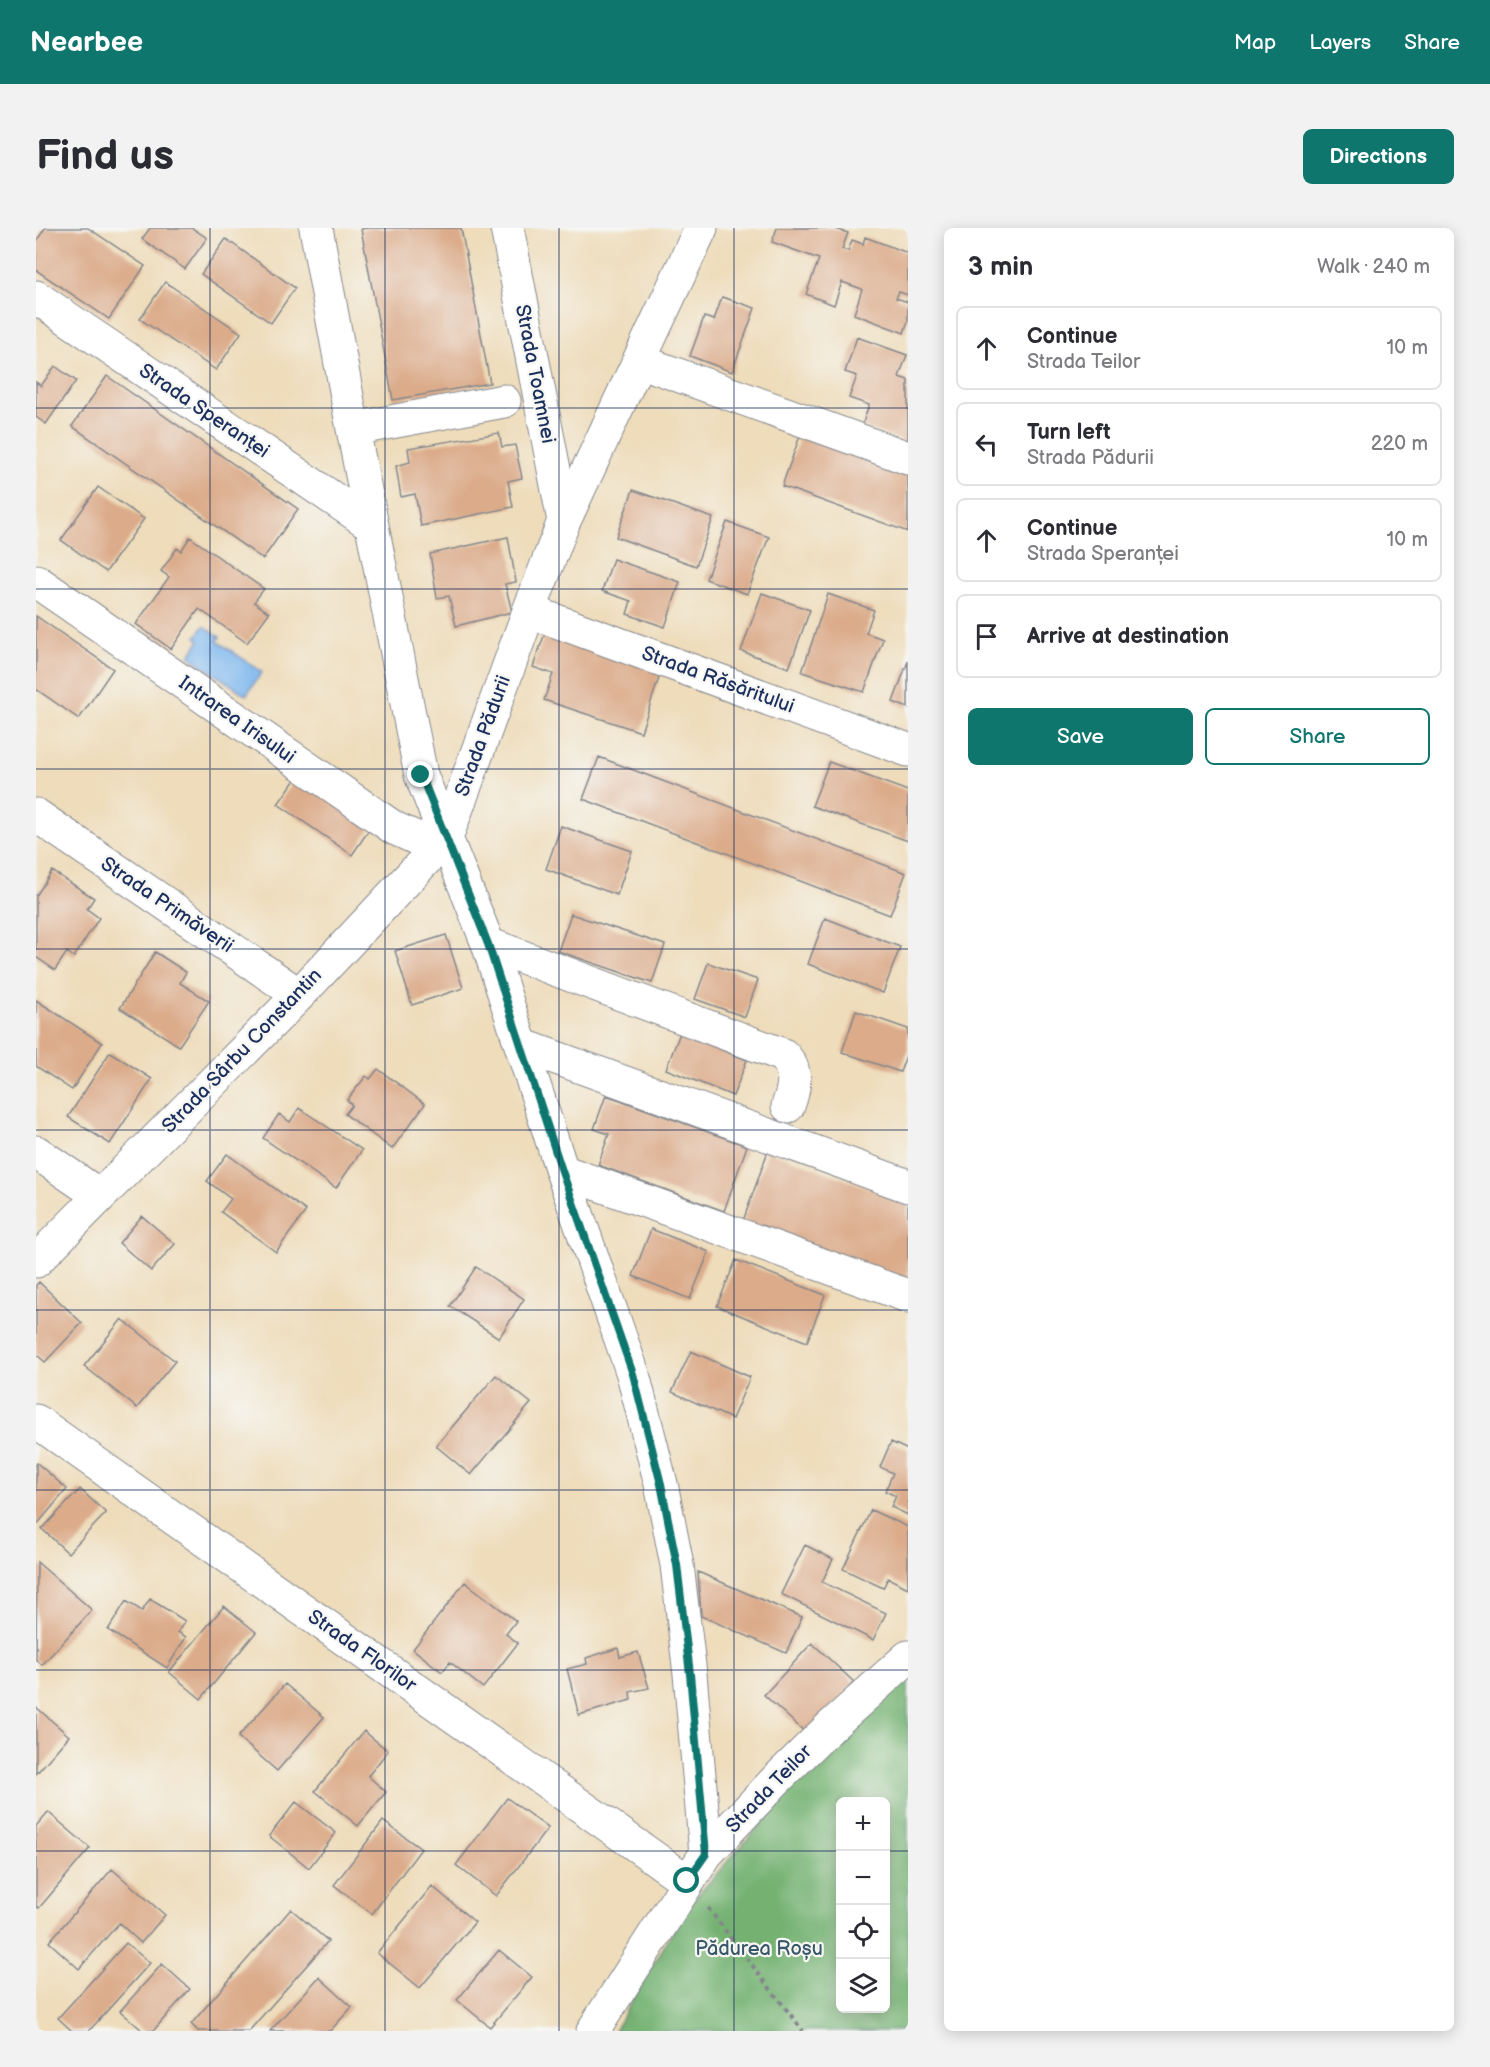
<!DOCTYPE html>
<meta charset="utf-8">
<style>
:root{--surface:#fff;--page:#f2f2f3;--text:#2b2b33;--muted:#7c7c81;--line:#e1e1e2;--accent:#0f766e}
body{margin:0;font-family:"Balsamiq Sans",sans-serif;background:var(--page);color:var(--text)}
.controls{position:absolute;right:18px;bottom:18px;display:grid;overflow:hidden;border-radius:9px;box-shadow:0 3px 15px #0003}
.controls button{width:54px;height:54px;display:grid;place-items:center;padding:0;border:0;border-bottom:2px solid var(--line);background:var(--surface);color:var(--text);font:30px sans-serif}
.stop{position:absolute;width:18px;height:18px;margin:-14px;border:4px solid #0f766e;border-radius:50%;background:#fff}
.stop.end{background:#0f766e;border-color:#fff;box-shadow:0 2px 6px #0008}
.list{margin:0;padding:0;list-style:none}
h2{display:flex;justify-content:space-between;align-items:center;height:78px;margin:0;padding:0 24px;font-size:26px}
h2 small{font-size:20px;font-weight:400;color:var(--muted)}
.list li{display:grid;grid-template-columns:39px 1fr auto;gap:18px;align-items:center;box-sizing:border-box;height:84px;margin:0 12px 12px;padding:0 12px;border:2px solid var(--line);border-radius:9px}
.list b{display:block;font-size:22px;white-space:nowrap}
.list p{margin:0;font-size:20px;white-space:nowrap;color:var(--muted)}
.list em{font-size:20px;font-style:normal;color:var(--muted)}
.actions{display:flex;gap:12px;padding:18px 24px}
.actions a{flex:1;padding:14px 0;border:2px solid var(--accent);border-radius:9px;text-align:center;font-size:21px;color:var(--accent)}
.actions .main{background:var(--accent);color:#fff}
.icon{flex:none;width:33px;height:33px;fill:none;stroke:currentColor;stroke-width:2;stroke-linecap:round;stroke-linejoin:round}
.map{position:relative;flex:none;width:872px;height:1803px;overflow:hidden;border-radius:9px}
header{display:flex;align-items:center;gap:36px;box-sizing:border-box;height:84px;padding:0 30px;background:var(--accent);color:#fff}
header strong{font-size:28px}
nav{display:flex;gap:33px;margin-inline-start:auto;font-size:21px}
.intro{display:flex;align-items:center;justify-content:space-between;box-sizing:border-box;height:144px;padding:0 36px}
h1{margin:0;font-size:42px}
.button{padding:15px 27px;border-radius:9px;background:var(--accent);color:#fff;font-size:21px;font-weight:700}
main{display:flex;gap:36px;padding:0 36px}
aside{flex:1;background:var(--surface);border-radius:9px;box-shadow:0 3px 15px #0003}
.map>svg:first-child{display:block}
.forest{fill:#74b272;stroke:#487068;stroke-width:1.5;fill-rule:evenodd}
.water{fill:#7eb7ee;stroke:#4c73a6;stroke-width:1.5}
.building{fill:#dbab8a}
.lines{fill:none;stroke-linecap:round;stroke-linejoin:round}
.minor-casing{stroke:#84868c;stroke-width:35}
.path{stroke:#84868c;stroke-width:4;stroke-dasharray:4.5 4.5;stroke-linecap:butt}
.minor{stroke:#fff;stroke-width:33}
.route{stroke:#0f766e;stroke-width:8}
.grid{fill:none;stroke:#1b2f5e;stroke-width:1.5;stroke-opacity:0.55}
.labels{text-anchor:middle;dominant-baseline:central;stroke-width:4.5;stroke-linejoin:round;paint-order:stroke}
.street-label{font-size:20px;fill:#1b2f5e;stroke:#f6f6f2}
.park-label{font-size:20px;fill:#385768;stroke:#f6f6f2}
</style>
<header>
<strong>Nearbee</strong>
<nav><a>Map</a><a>Layers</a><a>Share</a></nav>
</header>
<div class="intro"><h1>Find us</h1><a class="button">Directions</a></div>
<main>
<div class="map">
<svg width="872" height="1803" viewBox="0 0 872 1803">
<rect width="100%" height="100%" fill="#f6f6f2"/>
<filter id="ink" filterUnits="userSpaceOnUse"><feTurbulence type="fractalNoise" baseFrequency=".0167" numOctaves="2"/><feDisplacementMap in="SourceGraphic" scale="12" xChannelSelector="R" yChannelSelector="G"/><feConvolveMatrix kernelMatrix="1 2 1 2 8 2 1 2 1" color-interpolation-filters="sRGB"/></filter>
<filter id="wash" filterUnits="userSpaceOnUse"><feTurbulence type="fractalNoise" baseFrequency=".008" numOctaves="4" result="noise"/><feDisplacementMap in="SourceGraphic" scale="24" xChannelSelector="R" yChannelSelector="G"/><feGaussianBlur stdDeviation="1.35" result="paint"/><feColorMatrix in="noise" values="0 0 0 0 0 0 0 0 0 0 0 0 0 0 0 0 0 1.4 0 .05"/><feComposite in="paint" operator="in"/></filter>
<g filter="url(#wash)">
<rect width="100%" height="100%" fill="#eedcba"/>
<path class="forest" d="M872,1446V1803H578L652,1678L811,1499ZM804,1574H850V1780H804Z"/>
<path class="water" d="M168,398L184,409L181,413L226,444L210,467L153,428L164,412L160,409Z"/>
<g id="blocks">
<path class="building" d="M9,0H52L109,38L73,91L0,42V14Z
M114,0H156L171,10L149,41L106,11Z
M332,0H425L454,155L357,172L325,1Z
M741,0H797L812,5L806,21L812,23L816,12L827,16L829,9L872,25V67L863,64L860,70L872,74V93L868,105L818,86L826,61L806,54L798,77L770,66L783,31L736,14Z
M190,11L259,60L235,95L165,46Z
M129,54L205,105L180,142L104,91Z
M686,69L719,80L696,144L654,128L668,89L678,92Z
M821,109L871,127L863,149L872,152V215L826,198L833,177L813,170L821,148L809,144Z
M19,138L40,153L10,196L0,189V154L5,158Z
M71,148L262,281L227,331L36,198Z
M463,205L466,219L479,217L486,250L472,253L477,279L385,298L379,266L365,269L360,238L374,234L372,220Z
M765,205L872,245V304L746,258Z
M62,259L108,291L70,344L25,312Z
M597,262L677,290L660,338L580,309Z
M691,294L733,309L711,366L670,351Z
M154,309L228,361L218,374L233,385L211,415L163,381L135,421L100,396L133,349L125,343L141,320L145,323Z
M472,309L480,354L469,356L476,384L420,398L413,368L401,370L394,326Z
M577,331L644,354L629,399L591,386L595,373L566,363Z
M726,365L774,382L753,440L705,423Z
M792,366L838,382L830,405L847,411L828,464L766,444Z
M0,388L77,441L43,491L0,461Z
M509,405L625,444L605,504L508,472L517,446L497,439Z
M872,433V480L857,474Z
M563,529L870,645L854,687L547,571Z
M793,534L872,563V613L776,578Z
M263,546L337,596L316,627L242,576Z
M525,598L596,623L581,667L510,641Z
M16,643L58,670L51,681L63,690L38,729L31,724L19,742L0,729V668Z
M535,686L629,717L616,755L522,723Z
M789,690L864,719L847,765L772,736Z
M410,707L427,760L376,777L359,723Z
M119,724L150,744L144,755L173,773L143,818L84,780Z
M672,735L722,752L709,789L659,771Z
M0,772L66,815L36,862L0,838Z
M820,783L872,801V822L864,844L806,824Z
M644,805L711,832L697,868L630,841Z
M74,824L116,851L74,916L32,889Z
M342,841L389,876L356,921L309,886L316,877L311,872L330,848L334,851Z
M570,867L711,918L688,983L562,937L573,906L558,901Z
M263,880L326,922L300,960L227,910L243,886L254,894Z
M732,923L872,974V1053L707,993Z
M191,926L270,983L240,1024L185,984L195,971L171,953Z
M106,988L139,1016L115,1043L83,1015Z
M615,1001L673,1024L654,1071L597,1048Z
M700,1032L789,1067L771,1114L681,1078Z
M440,1039L488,1071L463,1110L414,1078Z
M3,1054L46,1095L9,1134L0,1126V1057Z
M86,1091L139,1133L101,1180L48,1138Z
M655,1123L714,1149L696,1191L636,1164Z
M460,1147L495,1175L435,1247L400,1218Z
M855,1214L872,1222V1287L855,1279L860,1268L849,1263L857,1245L844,1239Z
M1,1235L31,1261L0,1298V1237Z
M44,1261L70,1285L32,1325L6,1301Z
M835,1282L872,1299V1360L852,1350L847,1360L807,1341Z
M769,1317L797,1331L786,1354L850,1385L837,1412L745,1366Z
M1,1334L56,1382L6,1437L0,1432Z
M662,1344L766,1389L750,1425L665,1388Z
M429,1354L480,1393L470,1406L482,1415L447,1460L414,1434L406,1444L377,1421Z
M114,1371L149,1393L142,1404L150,1409L131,1440L72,1402L90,1373L106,1383Z
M188,1378L220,1404L165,1471L133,1444Z
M776,1415L818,1454L771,1506L728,1467Z
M582,1420L584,1429L602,1424L613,1460L594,1464L595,1472L543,1487L531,1441L551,1436L550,1430Z
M249,1456L288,1489L241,1543L202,1509Z
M0,1479L33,1508L0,1546Z
M328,1503L352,1523L332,1548L350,1564L322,1598L279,1563Z
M471,1570L512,1600L460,1668L420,1637Z
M260,1574L300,1605L273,1640L233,1608Z
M12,1584L54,1620L3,1680L0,1678V1598Z
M347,1593L385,1621L336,1686L298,1657Z
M76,1641L129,1687L105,1715L83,1695L43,1741L13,1714Z
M396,1658L439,1694L384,1760L341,1725Z
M255,1681L292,1713L213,1803H162L155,1796Z
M90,1715L114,1735L53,1803H36L22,1790Z
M463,1722L496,1749L454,1799L421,1772Z
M126,1736L154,1761L117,1803H107L84,1783Z
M283,1749L316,1779L294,1803H234Z"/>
</g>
</g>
<g filter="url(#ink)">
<use href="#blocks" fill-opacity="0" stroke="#84868c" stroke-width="1.5"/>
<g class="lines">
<g class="minor-casing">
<path id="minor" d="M280,0L317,201L385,547L452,716L526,943L597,1146L625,1256L641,1337L654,1446L670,1626
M471,0L528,293
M0,69L336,297
M603,133L872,230
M317,201L468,173
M0,353L358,600L380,610H410
M493,383L872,522
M0,587L263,767
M452,716L747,827C762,842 759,859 752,878
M485,817L872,958
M0,924L64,968
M526,943L872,1068
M0,1033L263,767L410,610L493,383L528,293L665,0
M0,1193L651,1653
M557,1803L670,1626L739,1553L793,1500L872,1429"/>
</g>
<path class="path" d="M672,1680L767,1803"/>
<use href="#minor" class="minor"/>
</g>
</g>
<g class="lines" filter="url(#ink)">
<path class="route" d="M385,547L452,716L526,943L597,1146L625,1256L641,1337L654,1446L670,1626L651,1653"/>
</g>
<path class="grid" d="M174,0V1803M349,0V1803M523,0V1803M698,0V1803M0,180H872M0,361H872M0,541H872M0,721H872M0,902H872M0,1082H872M0,1262H872M0,1442H872M0,1623H804M850,1623H872"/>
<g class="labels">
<g class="street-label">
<text transform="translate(499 146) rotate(79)">Strada Toamnei</text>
<text transform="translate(168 183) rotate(34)">Strada Speranței</text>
<text transform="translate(682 452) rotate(20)">Strada Răsăritului</text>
<text transform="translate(201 492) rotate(35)">Intrarea Irisului</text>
<text transform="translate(447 508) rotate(-70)">Strada Pădurii</text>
<text transform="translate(131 677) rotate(34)">Strada Primăverii</text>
<text transform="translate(206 823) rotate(-46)">Strada Sârbu Constantin</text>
<text transform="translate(326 1423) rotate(35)">Strada Florilor</text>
<text transform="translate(733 1561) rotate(-46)">Strada Teilor</text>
</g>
<g class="park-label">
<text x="723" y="1721">Pădurea Roșu</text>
</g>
</g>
</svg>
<div class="controls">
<button>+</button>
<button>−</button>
<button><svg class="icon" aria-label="locate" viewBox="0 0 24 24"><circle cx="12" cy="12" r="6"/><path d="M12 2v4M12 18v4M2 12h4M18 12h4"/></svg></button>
<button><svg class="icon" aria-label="layers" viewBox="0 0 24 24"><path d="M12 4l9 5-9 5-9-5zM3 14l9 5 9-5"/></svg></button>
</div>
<div class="stop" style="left:651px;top:1653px"></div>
<div class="stop end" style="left:385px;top:547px"></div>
</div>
<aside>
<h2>3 min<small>Walk · 240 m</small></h2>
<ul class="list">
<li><svg class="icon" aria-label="ahead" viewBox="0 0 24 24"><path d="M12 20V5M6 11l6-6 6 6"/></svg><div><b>Continue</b><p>Strada Teilor</p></div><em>10 m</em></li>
<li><svg class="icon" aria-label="left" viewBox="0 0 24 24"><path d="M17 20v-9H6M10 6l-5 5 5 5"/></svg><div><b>Turn left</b><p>Strada Pădurii</p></div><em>220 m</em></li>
<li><svg class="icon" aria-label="ahead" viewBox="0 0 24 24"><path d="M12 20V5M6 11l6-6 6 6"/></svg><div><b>Continue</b><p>Strada Speranței</p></div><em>10 m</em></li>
<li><svg class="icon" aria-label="arrive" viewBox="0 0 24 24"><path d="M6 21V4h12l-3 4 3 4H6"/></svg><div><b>Arrive at destination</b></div></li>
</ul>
<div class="actions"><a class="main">Save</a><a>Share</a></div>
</aside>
</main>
